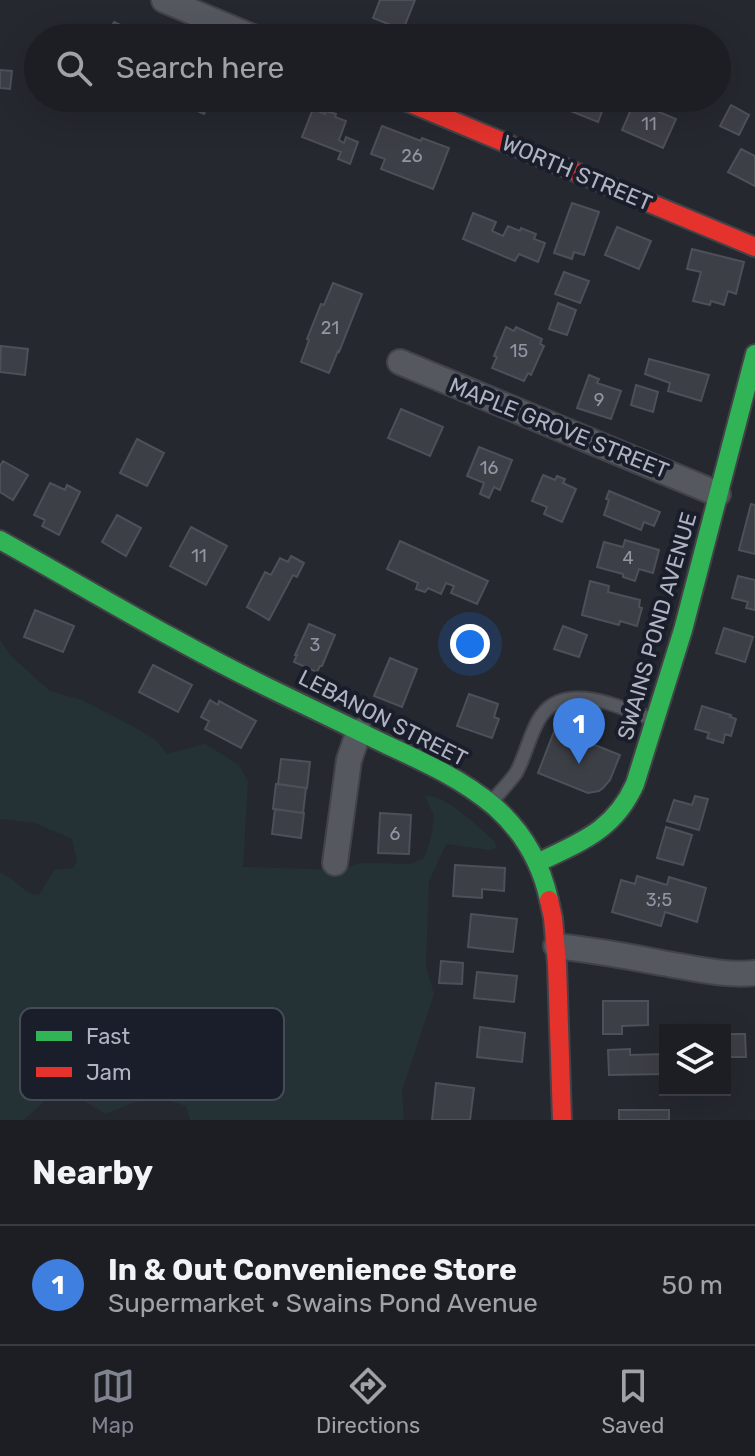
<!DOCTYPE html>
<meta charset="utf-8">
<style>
:root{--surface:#1c1e24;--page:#292b31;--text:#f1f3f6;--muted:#a0a2a6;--line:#3a3c41;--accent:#7f828f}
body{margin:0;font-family:Rubik,sans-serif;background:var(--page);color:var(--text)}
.controls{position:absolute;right:24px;bottom:24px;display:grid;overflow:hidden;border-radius:0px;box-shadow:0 8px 32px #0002}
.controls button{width:72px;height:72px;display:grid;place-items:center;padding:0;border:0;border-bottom:2px solid var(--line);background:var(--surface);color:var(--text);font:40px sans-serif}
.you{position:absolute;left:470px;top:644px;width:28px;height:28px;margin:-20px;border:6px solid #fff;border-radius:50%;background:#1a73e8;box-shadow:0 0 0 12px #1a73e833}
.badge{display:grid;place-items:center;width:52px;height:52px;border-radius:50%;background:var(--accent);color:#fff;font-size:26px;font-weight:700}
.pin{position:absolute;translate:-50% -66px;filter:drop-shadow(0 2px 4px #0008)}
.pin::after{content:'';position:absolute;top:42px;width:28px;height:24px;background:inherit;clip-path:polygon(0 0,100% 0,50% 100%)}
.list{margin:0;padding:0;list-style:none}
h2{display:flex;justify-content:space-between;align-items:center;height:104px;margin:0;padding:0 32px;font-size:34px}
h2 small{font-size:26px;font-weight:400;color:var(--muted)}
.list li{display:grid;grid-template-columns:52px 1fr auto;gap:24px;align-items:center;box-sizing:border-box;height:120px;padding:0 32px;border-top:2px solid var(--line)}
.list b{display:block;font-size:30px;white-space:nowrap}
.list p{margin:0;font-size:26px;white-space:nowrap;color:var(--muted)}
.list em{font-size:26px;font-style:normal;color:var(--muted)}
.icon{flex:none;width:44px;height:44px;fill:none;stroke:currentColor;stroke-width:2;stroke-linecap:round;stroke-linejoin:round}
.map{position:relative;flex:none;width:755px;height:1120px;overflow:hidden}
.search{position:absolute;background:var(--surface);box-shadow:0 8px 32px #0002;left:24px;right:24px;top:24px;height:88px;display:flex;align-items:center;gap:20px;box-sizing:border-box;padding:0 28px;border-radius:44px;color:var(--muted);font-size:30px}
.sheet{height:224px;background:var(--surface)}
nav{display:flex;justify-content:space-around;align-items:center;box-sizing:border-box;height:112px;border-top:2px solid var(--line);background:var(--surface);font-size:22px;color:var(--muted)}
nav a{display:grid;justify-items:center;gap:4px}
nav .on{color:var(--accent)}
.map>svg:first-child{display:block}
.green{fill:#243236}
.building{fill:#3d3f46;stroke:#4d5058;stroke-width:2}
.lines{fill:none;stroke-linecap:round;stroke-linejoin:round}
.lane-casing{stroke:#424349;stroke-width:16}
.street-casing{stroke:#424349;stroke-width:28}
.fast-casing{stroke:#424349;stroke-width:22}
.jam-casing{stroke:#424349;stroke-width:22}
.lane{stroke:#55585f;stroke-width:12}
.street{stroke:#55585f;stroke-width:24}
.fast{stroke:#30b455;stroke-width:18}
.jam{stroke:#e5322d;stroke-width:18}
.labels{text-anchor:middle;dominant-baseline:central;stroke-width:8;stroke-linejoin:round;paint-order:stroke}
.number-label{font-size:18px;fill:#9296a3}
.street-label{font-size:22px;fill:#afb3c2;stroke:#1a1e2a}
.key{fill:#1a1e2a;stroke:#474b58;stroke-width:2}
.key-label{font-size:22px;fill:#afb3c2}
</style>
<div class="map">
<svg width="755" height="1120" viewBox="0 0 755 1120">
<rect width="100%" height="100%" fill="#262830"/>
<path class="green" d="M0,640L12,657L50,691L82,700L132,726L156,740L167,754L205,744L239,765L248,782L243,867L341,870L360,863L411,864L424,858L431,838L434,816L425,796C444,793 481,829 495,842L496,848L489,850L446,844L429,881L426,967L434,994L402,1091L404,1120H190L186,1106L164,1099L135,1102L106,1114L60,1087L24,1120H0V873C15,877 23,894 39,895L54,870L73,868L77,862L72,839L35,823L0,819Z"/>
<path class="building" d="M380,0H415L403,30L373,18Z
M114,22L144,36L143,38H94L99,26L110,31Z
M449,26L473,36L477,27L491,33L489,38H444Z
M0,70L12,71L10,89L0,88Z
M179,98H227L223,107L209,102L204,114L177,102Z
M561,98H607L598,122L558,106Z
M636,98L655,106L654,110L676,119L663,148L622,130Z
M731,105L749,115L739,135L720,126Z
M313,109L325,114L326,111L336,114L335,117L346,121L339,140L344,143L346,137L358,142L350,164L338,159L341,152L302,137Z
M382,126L421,141L422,138L449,148L433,189L381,169L385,159L371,154Z
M741,149L755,156V186L728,172Z
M572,203L599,212L584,255L574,252L572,259L554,253Z
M473,213L496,222L492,231L503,236L508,226L520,231L521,228L536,234L534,239L545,243L538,262L519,254L515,261L463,239Z
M617,227L651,241L639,269L605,255Z
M692,249L744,262L736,294L728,291L724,305L711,301L710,305L693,301L701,272L687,269Z
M564,272L589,281L580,303L555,294Z
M333,283L362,294L339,352L338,351L329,373L301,362L309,340L307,339L321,304L324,305Z
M558,303L576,310L567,335L549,329Z
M506,327L514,331L516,327L542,339L540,344L544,346L531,375L528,373L524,381L492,368L497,357L494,356Z
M1,346L28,349L25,375L0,372Z
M649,359L709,375L701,401L668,391L670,383L645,374Z
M589,375L599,379L597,383L621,391L611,419L577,408Z
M636,385L658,392L653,412L631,405Z
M401,409L443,427L430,456L388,438Z
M137,439L164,453L147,486L120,473Z
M479,447L512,460L500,490L494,487L489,498L480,494L484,483L467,476Z
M3,461L28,475L13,500L0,492V466Z
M543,475L555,480L557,476L565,479L563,483L576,489L562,522L544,514L547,507L532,501Z
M50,483L65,490L67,485L80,492L59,535L42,526L45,520L34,515Z
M609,491L660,512L654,526L644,522L641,530L604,515L609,500L606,499Z
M751,504L755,505V554L739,550Z
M117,515L141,528L126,556L102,542Z
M191,527L227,546L206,585L170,566Z
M625,540L659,550L653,573L639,569L635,581L623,577V574L597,567L604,542L623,547Z
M400,541L488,581L477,604L451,593L454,586L446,583L441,594L428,588L425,592L416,589L418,583L387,569Z
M291,556L304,563L297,577L293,575L269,620L247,607L265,572L271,575L280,558L288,562Z
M738,576L755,580V610L746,608L748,602L732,598Z
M590,581L609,586L608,592L640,600L639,607L642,608L637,626L620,621L619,625L582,615Z
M35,610L74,626L63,652L24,637Z
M309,624L335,635L322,666H320L317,672L294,662L297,655H295Z
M563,626L587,635L579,657L554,649Z
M724,628L753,637L745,662L716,653Z
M390,658L417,669L402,707L374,696Z
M153,665L192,685L178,712L139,692Z
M469,694L498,704L494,717L499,719L492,738L457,726Z
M210,700L218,705L219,701L256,721L241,748L205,729L209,721L201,717Z
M702,706L731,715L730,717L736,719L731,736L725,734L723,743L707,738L709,733L695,729Z
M555,729L620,755L610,780L603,788L599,791L588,793L538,773Z
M281,759L310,762L307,788L278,784Z
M276,784L306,788L303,813L273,809Z
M695,796L708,799L699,830L667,821L674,800L692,805Z
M275,809L304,813L301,838L272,834Z
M380,813L411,815L409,854L378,853Z
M666,827L692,835L683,865L657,858Z
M455,865L505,868L504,891L482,889V898L453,896Z
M637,876L667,885L669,877L706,888L697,922L665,912L661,926L612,912L621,880L635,884Z
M471,914L517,919L513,952L468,947Z
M441,961L463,963L462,984L439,983Z
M477,972L517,976L514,1002L474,998Z
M603,1001H648V1025L622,1026V1034H603Z
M480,1027L525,1033L522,1062L477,1057Z
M725,1034H745L746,1057H725Z
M630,1049V1055L665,1054V1074L609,1075L608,1050Z
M436,1083L474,1088L470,1120H432Z
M619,1110H669V1120H619Z"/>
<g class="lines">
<g class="lane-casing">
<path id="lane" d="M492,801C500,792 509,783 516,773C525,757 529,737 538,721C562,677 622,708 656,721"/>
</g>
<g class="street-casing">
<path id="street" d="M164,0L255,38
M400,362L718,494
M335,863L349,760L359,731
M556,946C592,950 627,956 662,963C693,968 723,976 755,973"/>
</g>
<g class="fast-casing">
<path id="fast" d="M0,540C88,589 175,642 265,686C305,705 345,725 385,744C424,762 462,779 495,807C523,832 541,863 549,900
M537,863C580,842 614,831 635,784L683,630L755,354"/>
</g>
<g class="jam-casing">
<path id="jam" d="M398,98L755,247
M549,900L553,918L557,964L562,1120"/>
</g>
<use href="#lane" class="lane"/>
<use href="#street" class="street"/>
<use href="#fast" class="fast"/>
<use href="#jam" class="jam"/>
</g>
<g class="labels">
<g class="number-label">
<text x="649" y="124">11</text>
<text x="412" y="156">26</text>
<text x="330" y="328">21</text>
<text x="519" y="351">15</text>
<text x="599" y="400">9</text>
<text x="489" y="468">16</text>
<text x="199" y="556">11</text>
<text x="628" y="558">4</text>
<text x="315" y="645">3</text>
<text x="395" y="834">6</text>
<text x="659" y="900">3;5</text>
</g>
<g class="street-label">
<text transform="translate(577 173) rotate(23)">WORTH STREET</text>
<text transform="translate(559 428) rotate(22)">MAPLE GROVE STREET</text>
<text transform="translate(657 626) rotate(-74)">SWAINS POND AVENUE</text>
<text transform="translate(383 718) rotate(27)">LEBANON STREET</text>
</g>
</g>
<rect x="20" y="1008" width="264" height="92" rx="12" class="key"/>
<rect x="36" y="1031" width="36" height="10" fill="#30b455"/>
<rect x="36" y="1067" width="36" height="10" fill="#e5322d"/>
<g class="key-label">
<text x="86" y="1044">Fast</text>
<text x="86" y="1080">Jam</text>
</g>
</svg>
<div class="controls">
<button><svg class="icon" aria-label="layers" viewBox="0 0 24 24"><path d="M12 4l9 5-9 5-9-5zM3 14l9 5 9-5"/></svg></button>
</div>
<div class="you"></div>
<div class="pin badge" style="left:579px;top:764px;background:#3f7fe0">1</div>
<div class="search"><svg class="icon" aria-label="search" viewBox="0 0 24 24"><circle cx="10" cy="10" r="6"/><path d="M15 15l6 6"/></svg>Search here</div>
</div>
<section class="sheet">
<h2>Nearby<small></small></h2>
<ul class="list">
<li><span class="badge" style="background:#3f7fe0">1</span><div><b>In &amp; Out Convenience Store</b><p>Supermarket · Swains Pond Avenue</p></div><em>50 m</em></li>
</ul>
</section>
<nav>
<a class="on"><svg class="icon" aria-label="map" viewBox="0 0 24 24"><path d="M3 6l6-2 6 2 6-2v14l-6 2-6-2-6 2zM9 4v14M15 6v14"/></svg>Map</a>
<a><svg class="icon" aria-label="directions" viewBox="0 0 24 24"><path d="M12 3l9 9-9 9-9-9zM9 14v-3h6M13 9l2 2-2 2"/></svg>Directions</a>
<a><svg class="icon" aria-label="saved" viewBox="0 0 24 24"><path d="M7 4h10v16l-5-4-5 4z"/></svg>Saved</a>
</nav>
